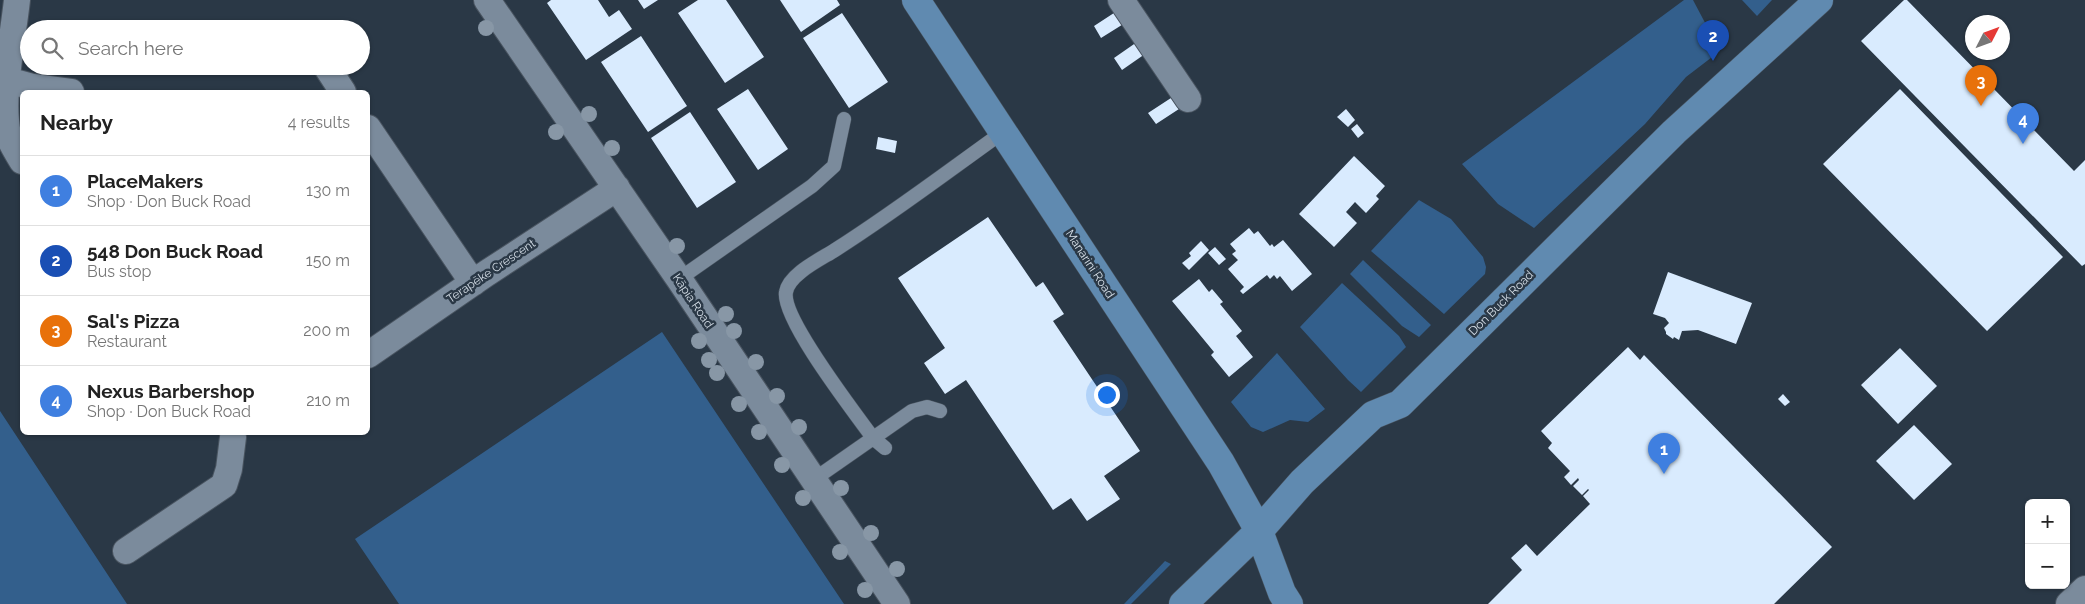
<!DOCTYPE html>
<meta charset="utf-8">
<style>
:root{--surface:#fff;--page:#f2f2f2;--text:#222;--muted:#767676;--line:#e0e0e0;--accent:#2563eb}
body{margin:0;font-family:Raleway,sans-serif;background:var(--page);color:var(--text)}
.controls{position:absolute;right:15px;bottom:15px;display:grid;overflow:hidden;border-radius:8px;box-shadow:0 1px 4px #0004}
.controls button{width:45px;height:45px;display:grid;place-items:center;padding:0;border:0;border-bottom:1px solid var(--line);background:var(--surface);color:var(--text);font:25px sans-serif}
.compass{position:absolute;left:1965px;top:15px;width:45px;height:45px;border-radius:50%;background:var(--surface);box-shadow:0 1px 4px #0004;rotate:48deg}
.you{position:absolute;left:1106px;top:394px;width:18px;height:18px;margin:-12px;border:4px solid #fff;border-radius:50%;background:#1a73e8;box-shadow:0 0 0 8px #1a73e833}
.badge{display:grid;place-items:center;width:32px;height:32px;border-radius:50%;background:var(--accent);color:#fff;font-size:16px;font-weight:700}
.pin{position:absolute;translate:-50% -41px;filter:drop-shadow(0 1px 2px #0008)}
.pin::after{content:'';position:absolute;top:26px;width:18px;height:15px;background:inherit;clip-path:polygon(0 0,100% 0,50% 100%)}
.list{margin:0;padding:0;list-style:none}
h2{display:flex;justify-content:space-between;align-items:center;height:65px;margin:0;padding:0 20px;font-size:21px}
h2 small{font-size:16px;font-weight:400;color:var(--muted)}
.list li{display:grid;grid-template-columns:32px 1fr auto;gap:15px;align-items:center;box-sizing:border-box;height:70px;padding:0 20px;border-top:1px solid var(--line)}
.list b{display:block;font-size:19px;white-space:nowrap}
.list p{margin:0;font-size:16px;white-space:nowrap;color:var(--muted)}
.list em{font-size:16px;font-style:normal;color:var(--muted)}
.icon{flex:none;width:28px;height:28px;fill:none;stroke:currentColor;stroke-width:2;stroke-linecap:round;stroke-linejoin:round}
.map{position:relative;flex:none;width:2085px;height:604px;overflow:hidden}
.search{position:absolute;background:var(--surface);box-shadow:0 1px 4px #0004;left:20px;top:20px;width:350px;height:55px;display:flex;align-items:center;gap:12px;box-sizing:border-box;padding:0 18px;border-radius:28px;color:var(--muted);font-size:19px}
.panel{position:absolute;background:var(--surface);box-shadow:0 1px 4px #0004;left:20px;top:90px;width:350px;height:345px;border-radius:8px}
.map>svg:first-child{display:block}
.green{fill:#335f8c}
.building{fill:#d9ebfe}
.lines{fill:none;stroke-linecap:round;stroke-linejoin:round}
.lane-casing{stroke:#495460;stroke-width:15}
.street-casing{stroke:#495460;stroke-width:28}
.secondary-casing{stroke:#495460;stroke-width:29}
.lane{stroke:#7b8b9c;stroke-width:14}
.street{stroke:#7b8b9c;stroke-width:26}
.secondary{stroke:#608ab0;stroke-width:28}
.tree{fill:#8897a6}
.labels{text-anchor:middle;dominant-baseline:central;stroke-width:5;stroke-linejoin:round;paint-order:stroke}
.street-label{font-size:12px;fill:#d5dee7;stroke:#2a3846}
</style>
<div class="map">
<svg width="2085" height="604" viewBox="0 0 2085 604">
<rect width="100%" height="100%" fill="#2a3846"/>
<path class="green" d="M1684,0H1693L1720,51L1686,77L1645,124L1534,228L1498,204L1462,164Z
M1742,0H1772L1757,16Z
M1419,200L1451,219L1483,257L1486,267L1485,274L1444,314L1371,251Z
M1363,260L1431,325L1419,337L1402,326L1350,274Z
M1342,283L1399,336L1406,347L1361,392L1348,380L1300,327Z
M662,332L844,604H399L355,539Z
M1277,353L1325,409L1308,422L1290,420L1263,432L1251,427L1231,402Z
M0,411L127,604H0Z
M1165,561L1171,564L1131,604H1124Z"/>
<path class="building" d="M551,0H598L609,17L619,10L632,29L586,60L547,3Z
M638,0H658L644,9Z
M698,0H726L764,57L725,83L678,13Z
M780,0H837L840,5L801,32Z
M1904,0H1907L2074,171L2085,160V264L2082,266L1861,41Z
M1117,11L1125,23L1101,38L1094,26Z
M842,13L888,82L849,108L803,38Z
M641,36L687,106L648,132L601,62Z
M1137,42L1145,54L1122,70L1114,58Z
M748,89L788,149L758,170L717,109Z
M1900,89L2063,257L1987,331L1823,164Z
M1171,98L1179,109L1156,124L1148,113Z
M1346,109L1355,120L1348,127L1337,117Z
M690,112L736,182L697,208L651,138Z
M1357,124L1364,133L1358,138L1351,129Z
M878,137L897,141L895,153L876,149Z
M1354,156L1385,186L1376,196L1379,199L1366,213L1355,202L1346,212L1357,223L1334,247L1299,214Z
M988,217L1036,287L1043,282L1064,314L1053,321L1140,451L1104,476L1120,499L1087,521L1071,498L1053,510L966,380L945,394L924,363L945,348L898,278Z
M1249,228L1254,234L1258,231L1270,246L1272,244L1274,247L1283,240L1312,274L1292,291L1280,276L1277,279L1274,275L1270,279L1267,275L1243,294L1240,291L1244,287L1228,269L1238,260L1232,254L1236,251L1230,244Z
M1201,241L1209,250L1189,270L1182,263L1191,256L1189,253Z
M1215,247L1226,259L1219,265L1208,253Z
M1668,272L1752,303L1736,344L1698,330L1682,331L1679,340L1674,337L1673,339L1666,334V332L1664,328L1669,323L1665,318L1653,314Z
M1199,279L1209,292L1212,289L1223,302L1220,304L1242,331L1236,336L1253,357L1229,377L1211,355L1214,352L1172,301Z
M1628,347L1640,360L1644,355L1832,547L1774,604H1488L1522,570L1511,558L1526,544L1537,556L1590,504L1583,496L1589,490L1588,489L1582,495L1573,486L1579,480L1578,478L1571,485L1564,477L1570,471L1548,448L1552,443L1541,431Z
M1900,348L1937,386L1898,424L1861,385Z
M1783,394L1790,402L1785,406L1778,399Z
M1914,425L1952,464L1914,500L1876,461Z"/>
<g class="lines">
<g class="lane-casing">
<path id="lane" d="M679,279L812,186L834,166L844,119
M885,448L873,438C855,413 781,318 786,292C789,274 821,259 835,250C892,214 947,172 1003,132
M813,480L912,411L927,407L940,411"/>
</g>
<g class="street-casing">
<path id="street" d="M17,0C13,38 0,98 8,134C11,144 17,152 22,161
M487,0L679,279L897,604
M1121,0L1188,99
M326,66L343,92
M7,80L33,87L71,92
M368,128L473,283
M368,355L487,273L617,188
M126,551L224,485L229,469L233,437
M2069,604L2085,589"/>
</g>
<g class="secondary-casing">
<path id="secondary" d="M916,0L1221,463L1259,531L1282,593L1289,604
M1183,604L1259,531L1302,482L1373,415L1400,404L1674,132L1819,0"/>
</g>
<use href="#lane" class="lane"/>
<use href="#street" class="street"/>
<use href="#secondary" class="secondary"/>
</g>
<g class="tree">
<circle cx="486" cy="28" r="8"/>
<circle cx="589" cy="114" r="8"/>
<circle cx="556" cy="132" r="8"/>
<circle cx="612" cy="148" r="8"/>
<circle cx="677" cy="246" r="8"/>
<circle cx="726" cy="314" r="8"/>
<circle cx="734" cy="331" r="8"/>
<circle cx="699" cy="341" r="8"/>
<circle cx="709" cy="360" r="8"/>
<circle cx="756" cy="362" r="8"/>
<circle cx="717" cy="373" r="8"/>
<circle cx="777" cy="396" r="8"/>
<circle cx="739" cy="404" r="8"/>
<circle cx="799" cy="427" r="8"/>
<circle cx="759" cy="432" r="8"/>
<circle cx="782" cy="465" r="8"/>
<circle cx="841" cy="488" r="8"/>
<circle cx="803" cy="498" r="8"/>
<circle cx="871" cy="533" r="8"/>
<circle cx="840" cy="552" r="8"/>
<circle cx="897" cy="569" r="8"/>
<circle cx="865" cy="590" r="8"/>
</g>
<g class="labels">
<g class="street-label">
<text transform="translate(1090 264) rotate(57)">Manarini Road</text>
<text transform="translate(491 271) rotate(-34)">Terapēke Crescent</text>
<text transform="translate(693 301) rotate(56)">Kāpia Road</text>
<text transform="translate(1501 303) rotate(-45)">Don Buck Road</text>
</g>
</g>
</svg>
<div class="controls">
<button>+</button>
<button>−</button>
</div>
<svg class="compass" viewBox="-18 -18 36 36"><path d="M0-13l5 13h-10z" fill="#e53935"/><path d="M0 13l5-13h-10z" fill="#767676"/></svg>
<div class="you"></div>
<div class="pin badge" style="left:1664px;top:474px;background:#3f7fe0">1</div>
<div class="pin badge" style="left:1713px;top:61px;background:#1a4fb4">2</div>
<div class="pin badge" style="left:1981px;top:106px;background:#e8710a">3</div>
<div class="pin badge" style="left:2023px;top:144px;background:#3f7fe0">4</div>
<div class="search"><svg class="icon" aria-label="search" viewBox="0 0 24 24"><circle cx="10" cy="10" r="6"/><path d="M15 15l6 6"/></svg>Search here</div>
<section class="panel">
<h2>Nearby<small>4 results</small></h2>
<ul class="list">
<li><span class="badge" style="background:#3f7fe0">1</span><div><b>PlaceMakers</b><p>Shop · Don Buck Road</p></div><em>130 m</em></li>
<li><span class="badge" style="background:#1a4fb4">2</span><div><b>548 Don Buck Road</b><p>Bus stop</p></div><em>150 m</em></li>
<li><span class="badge" style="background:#e8710a">3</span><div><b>Sal's Pizza</b><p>Restaurant</p></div><em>200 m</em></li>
<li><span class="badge" style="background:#3f7fe0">4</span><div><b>Nexus Barbershop</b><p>Shop · Don Buck Road</p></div><em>210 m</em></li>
</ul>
</section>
</div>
